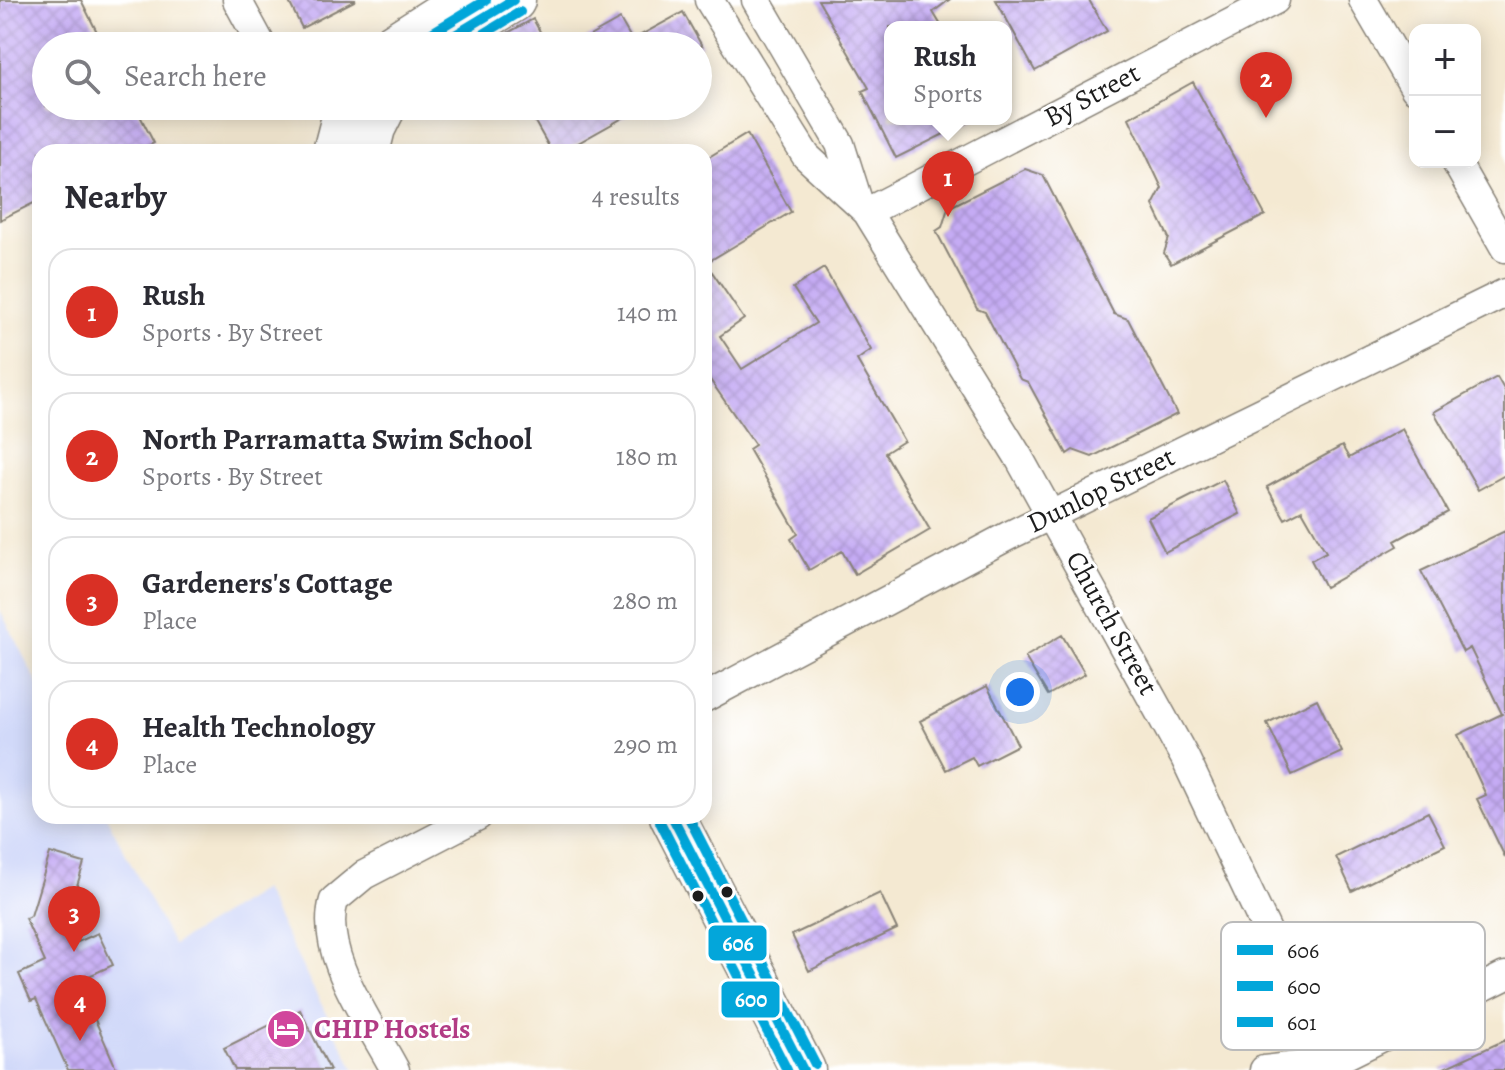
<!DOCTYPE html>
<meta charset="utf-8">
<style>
:root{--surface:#fff;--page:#f7f7f7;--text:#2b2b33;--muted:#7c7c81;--line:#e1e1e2;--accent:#d93025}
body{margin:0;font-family:Alegreya,serif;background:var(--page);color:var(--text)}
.controls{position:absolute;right:24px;top:24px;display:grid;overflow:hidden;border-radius:16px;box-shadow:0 4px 20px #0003}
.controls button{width:72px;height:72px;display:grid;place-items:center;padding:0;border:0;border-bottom:2px solid var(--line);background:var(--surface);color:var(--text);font:40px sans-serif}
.you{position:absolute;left:1020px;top:692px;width:28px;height:28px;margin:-20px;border:6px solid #fff;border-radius:50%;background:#1a73e8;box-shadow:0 0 0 12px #1a73e833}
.badge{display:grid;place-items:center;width:52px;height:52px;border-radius:50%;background:var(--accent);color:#fff;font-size:26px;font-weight:700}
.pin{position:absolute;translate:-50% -66px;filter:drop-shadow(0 2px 4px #0008)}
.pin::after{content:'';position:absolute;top:42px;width:28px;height:24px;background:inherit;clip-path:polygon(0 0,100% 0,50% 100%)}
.popup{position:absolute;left:884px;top:21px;width:128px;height:104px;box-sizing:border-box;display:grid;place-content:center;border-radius:16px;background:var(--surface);filter:drop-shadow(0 2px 6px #0005);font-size:26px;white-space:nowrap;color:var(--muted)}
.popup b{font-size:30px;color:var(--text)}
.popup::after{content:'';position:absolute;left:50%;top:100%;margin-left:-16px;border:16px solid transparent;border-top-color:var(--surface)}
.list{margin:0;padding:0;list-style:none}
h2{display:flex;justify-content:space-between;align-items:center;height:104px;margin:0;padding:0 32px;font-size:34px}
h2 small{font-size:26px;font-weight:400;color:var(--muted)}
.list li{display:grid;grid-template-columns:52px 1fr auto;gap:24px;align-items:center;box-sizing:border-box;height:128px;margin:0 16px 16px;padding:0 16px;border:2px solid var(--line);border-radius:24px}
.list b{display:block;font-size:30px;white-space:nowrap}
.list p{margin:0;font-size:26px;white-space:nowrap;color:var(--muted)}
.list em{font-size:26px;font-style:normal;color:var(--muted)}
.icon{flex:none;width:44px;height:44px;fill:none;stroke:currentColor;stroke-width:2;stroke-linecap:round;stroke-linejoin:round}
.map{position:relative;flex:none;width:1505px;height:1070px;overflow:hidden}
.search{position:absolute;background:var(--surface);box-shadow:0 4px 20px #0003;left:32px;top:32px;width:680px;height:88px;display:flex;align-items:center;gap:20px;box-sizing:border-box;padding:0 28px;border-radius:44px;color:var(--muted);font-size:30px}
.panel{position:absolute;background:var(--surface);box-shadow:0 4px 20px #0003;left:32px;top:144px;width:680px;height:680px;border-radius:24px}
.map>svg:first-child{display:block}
.built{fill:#d1d9f9}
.building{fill:url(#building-cross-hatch)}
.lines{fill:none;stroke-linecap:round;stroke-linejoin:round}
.street-casing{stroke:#888277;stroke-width:31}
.primary-casing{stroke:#888277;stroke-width:47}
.street{stroke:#fff;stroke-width:28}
.primary{stroke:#fff;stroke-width:44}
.bus-1-casing{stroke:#fff;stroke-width:16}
.bus-2-casing{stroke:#fff;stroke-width:16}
.bus-3-casing{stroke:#fff;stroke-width:16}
.bus-1{stroke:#03a6da;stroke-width:10}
.bus-2{stroke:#03a6da;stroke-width:10}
.bus-3{stroke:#03a6da;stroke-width:10}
.bus-dot{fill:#1c1c1c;stroke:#fff;stroke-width:3}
.labels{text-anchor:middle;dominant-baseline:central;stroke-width:6;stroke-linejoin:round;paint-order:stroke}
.street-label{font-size:28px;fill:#1c1c1c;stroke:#fff}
.hotel-label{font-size:28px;font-weight:bold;fill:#b23c85;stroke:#fff;text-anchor:start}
.key{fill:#fff;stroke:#bbb;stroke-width:2}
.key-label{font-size:22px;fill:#1c1c1c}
.line-badge{stroke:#fff;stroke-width:3}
.badge-label{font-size:22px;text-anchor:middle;font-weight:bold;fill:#fff}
</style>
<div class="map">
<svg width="1505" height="1070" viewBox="0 0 1505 1070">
<defs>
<pattern id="building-cross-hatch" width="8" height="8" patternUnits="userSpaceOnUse" patternTransform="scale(2)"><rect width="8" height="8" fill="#c5abf4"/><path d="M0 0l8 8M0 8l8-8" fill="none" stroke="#a993d1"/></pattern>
</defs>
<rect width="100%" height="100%" fill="#fff"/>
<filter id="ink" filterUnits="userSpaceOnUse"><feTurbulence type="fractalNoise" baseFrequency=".0125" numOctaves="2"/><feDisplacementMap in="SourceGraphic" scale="16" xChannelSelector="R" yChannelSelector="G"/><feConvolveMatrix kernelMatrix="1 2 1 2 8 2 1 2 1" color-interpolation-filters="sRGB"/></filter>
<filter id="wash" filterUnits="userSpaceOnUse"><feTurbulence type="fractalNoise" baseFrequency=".006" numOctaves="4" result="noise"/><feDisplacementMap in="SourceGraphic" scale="32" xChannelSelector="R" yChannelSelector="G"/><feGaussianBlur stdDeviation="1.8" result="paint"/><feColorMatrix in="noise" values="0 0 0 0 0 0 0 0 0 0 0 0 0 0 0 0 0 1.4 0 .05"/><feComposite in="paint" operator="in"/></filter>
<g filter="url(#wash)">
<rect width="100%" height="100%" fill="#f4e9d2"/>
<path class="built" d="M0,610L40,688V816H106L173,945L263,890L355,1070H0Z"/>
<g id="blocks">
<path class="building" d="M0,0H81L104,46H46V106H135L154,143L135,152H40V200L0,220Z
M288,0H356L302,28Z
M818,0H949L933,12L942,27H890V119H974L896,158L862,91L869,88Z
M996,0H1089L1107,31L1035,71Z
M683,12L702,46H572L620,19L632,40Z
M533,19L548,46H485L493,41Z
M1193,82L1265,215L1171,264L1164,253L1169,238L1153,205L1162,188L1129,118Z
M526,106H644L562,152H552Z
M747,134L791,212L706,263L744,319L720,336L742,369L816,323L793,288L824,268L871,350L857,360L904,441L885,453L930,530L855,574L842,551L809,570L791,539L798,534L749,449L755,445L704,371V160Z
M1025,169L1043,175L1114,314L1128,319L1177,414L1092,457L1073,450L1067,454L1028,382L1020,379L985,312L977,309L936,231L942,227L948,208Z
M1497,377L1505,391V475L1478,490L1434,412Z
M1402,429L1448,512L1395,541L1398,546L1325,587L1311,560L1326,552L1302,510L1285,519L1267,487L1342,446L1349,458Z
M1223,480L1240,514L1165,552L1148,518Z
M1505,531V857L1477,799L1486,795L1458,735L1502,714L1470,648L1463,652L1421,571Z
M1062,635L1085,674L1048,695L1025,657Z
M987,686L1018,745L977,766L972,757L946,770L920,721Z
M1317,699L1342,752L1292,775L1267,723Z
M1428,812L1445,845L1352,891L1336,857Z
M50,853L84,863L67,918L78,942L98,933L113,965L78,981L117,1070H68L36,999L31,1001L19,974L45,962L25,918L31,916Z
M880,893L897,929L809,971L792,935Z
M300,1010L330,1070H235L224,1048Z
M1505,1040V1070H1440Z"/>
</g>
</g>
<g filter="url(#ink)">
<use href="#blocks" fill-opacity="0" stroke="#888277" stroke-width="2"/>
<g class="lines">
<g class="street-casing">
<path id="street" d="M237,0L262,46
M709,0L806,156L867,212L1018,456L1185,758L1333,1070
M756,0L840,144L858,201
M1363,0L1415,89
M1456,162L1505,248
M867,212L1275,0
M704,698L1008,536L1505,293
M395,1070C370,1022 318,954 334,900L364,875L478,816
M1264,1070L1332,1062L1505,976"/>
</g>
<g class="primary-casing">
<path id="primary" d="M393,46L462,2
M437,46L513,0
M335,152L347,106
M367,152L373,128L384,106
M672,816L803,1070"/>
</g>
<use href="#street" class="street"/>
<use href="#primary" class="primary"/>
<g class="bus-1-casing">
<path id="bus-1" d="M437,46L513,0
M672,816L803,1070"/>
</g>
<g class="bus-2-casing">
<path id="bus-2" d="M464,46L520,12
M660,822L787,1070"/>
</g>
<g class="bus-3-casing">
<path id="bus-3" d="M430,34L486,0
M688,816L815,1064"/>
</g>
<use href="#bus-1" class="bus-1"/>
<use href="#bus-2" class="bus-2"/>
<use href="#bus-3" class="bus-3"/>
</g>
</g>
<defs>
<g id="hotel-disc" transform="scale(2)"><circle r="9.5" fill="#d1479c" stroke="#fff"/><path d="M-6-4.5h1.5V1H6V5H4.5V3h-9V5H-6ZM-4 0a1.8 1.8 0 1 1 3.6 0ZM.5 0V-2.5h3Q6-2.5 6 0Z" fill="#fff"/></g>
</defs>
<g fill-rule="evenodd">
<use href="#hotel-disc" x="286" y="1029"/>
</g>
<g class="bus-dot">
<circle cx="727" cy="892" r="7"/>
<circle cx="698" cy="896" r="7"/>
</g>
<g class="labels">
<g class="street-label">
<text transform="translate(1092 95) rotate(-28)">By Street</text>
<text transform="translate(1101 490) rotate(-26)">Dunlop Street</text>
<text transform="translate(1112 623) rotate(61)">Church Street</text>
</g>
<g class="hotel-label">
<text x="314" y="1029">CHIP Hostels</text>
</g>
</g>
<rect x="1221" y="922" width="264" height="128" rx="12" class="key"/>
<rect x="1237" y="945" width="36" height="10" fill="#03a6da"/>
<rect x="1237" y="981" width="36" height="10" fill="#03a6da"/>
<rect x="1237" y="1017" width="36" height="10" fill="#03a6da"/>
<g class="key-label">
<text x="1287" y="958">606</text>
<text x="1287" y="994">600</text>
<text x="1287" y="1030">601</text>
</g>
<g class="line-badge">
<rect x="707" y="924" width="61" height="38" rx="8" fill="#03a6da"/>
<rect x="720" y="980" width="61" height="39" rx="8" fill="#03a6da"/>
</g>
<g class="badge-label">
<text x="738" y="951">606</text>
<text x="751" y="1007">600</text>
</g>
</svg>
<div class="controls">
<button>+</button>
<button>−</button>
</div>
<div class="you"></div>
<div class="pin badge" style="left:948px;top:217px">1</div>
<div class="popup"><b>Rush</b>Sports</div>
<div class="pin badge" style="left:1266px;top:118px">2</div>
<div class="pin badge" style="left:74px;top:952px">3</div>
<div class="pin badge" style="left:80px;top:1041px">4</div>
<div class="search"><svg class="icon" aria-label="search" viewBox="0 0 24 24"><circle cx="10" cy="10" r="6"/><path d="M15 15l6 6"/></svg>Search here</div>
<section class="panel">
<h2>Nearby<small>4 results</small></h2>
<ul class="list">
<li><span class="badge">1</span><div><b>Rush</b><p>Sports · By Street</p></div><em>140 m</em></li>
<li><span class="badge">2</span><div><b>North Parramatta Swim School</b><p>Sports · By Street</p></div><em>180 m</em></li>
<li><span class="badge">3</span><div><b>Gardeners's Cottage</b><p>Place</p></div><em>280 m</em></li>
<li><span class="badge">4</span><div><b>Health Technology</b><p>Place</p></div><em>290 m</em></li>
</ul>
</section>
</div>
